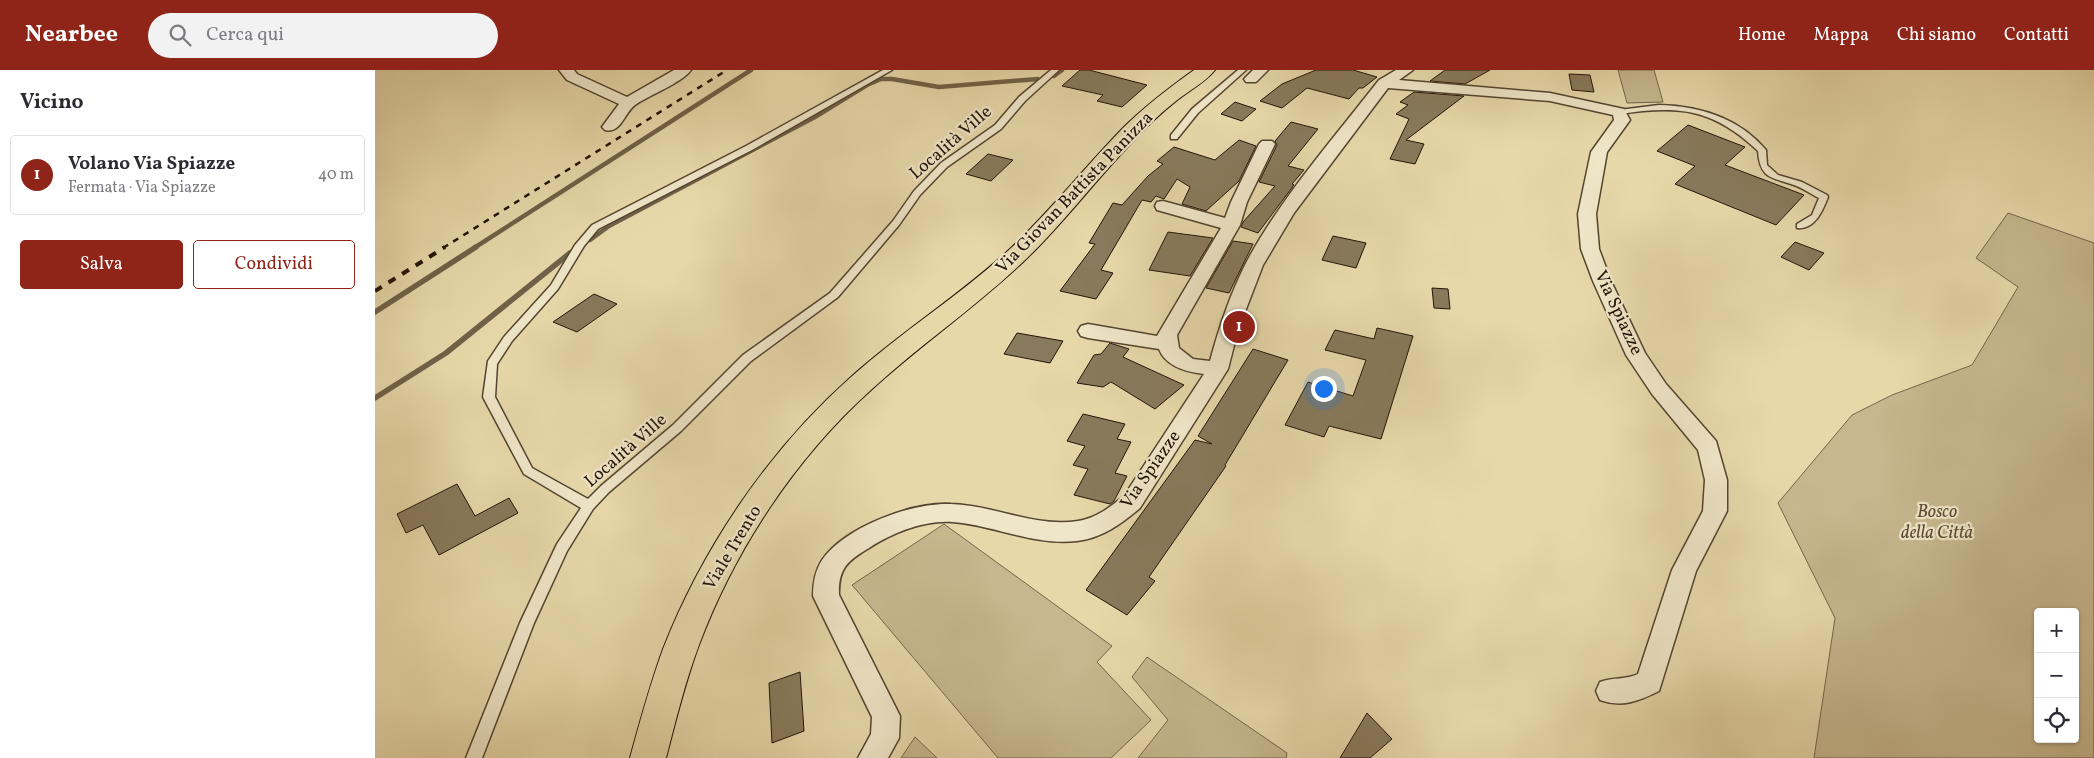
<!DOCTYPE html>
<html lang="it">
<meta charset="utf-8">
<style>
:root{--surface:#fff;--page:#f2f2f3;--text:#2b2b33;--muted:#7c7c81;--line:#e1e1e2;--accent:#8f2418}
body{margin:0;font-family:Vollkorn,serif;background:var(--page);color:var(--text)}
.controls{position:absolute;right:15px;bottom:15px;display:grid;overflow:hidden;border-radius:5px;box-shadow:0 1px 4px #0004}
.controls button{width:45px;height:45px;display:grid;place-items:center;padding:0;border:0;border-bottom:1px solid var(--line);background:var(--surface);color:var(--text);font:25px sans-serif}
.you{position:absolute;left:948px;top:318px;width:18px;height:18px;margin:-12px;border:4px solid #fff;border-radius:50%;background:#1a73e8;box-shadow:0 0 0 8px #1a73e833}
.badge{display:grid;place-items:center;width:32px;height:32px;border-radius:50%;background:var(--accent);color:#fff;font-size:16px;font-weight:700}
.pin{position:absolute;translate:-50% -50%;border:2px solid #fff;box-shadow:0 1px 5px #0006}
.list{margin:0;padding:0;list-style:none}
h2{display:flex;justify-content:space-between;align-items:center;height:65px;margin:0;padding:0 20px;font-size:21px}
h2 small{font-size:16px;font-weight:400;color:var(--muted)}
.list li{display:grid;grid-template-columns:32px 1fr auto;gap:15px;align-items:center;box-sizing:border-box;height:80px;margin:0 10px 10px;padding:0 10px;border:1px solid var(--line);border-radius:5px}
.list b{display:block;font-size:19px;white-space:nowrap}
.list p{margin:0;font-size:16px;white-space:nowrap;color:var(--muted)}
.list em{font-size:16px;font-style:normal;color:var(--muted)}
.actions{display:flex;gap:10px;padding:15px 20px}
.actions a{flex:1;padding:11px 0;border:1px solid var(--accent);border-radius:5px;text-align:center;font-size:18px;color:var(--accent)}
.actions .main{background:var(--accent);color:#fff}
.icon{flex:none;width:28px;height:28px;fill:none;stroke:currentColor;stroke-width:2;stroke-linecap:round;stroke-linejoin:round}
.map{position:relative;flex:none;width:1719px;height:688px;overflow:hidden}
header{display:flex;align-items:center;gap:30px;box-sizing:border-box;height:70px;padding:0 25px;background:var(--accent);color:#fff}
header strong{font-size:24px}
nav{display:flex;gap:28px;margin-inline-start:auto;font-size:18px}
.search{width:350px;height:45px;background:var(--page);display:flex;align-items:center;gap:12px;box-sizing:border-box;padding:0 18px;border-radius:28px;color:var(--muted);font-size:19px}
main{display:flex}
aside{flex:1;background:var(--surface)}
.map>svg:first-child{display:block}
.green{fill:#c6b78e;stroke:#74664a;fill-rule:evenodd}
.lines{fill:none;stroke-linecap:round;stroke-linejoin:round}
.stream-far1{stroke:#706148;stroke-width:4.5}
.stream{stroke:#706148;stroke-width:5.5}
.building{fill:#887a5c;stroke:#221407}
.lane-casing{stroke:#534530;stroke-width:3}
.street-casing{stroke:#534530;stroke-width:3}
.primary-casing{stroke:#221407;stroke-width:2}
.lane{fill:#efe6c8;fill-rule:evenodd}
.street{fill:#efe6c8;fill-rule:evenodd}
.primary{fill:#e7d8aa;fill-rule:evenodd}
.rail-far1{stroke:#221407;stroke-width:2.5;stroke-dasharray:6 6;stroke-linecap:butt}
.rail{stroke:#221407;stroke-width:4;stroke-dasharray:8 8;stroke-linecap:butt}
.labels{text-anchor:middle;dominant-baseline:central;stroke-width:4.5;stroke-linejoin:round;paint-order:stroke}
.street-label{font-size:18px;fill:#221407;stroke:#efe6c8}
.park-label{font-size:18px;font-style:italic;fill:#5b4d36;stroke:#efe6c8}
</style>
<header>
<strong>Nearbee</strong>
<div class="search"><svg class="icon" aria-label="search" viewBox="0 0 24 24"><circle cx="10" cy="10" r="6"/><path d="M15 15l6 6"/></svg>Cerca qui</div>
<nav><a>Home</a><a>Mappa</a><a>Chi siamo</a><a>Contatti</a></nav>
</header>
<main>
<aside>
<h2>Vicino<small></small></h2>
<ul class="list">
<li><span class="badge">1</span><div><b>Volano Via Spiazze</b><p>Fermata · Via Spiazze</p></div><em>40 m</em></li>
</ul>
<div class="actions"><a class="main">Salva</a><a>Condividi</a></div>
</aside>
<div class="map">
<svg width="1719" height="688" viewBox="0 0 1719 688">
<rect width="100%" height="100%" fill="#e7d8aa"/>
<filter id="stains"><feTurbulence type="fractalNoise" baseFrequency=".004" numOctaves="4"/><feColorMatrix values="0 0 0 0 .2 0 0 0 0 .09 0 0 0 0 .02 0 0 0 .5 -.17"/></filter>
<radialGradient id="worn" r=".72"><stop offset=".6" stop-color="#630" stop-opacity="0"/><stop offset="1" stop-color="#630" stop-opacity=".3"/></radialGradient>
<path class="green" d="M1243,0H1279L1288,32L1252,33Z
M1633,143L1719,173V688H1439L1460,548L1403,433L1477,345L1517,325L1597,295L1643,217L1601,188ZM1663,542H1700V669H1663Z
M569,454L737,576L722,592L776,650L736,688H623L477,515Z
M772,587L912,683L911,688H763L793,650L757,607Z
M540,667L562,688H526Z"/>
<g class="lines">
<path class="stream-far1" d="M679,6L687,0
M215,170L234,156L440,47L492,15L506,9H517L564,17L663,9
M99,178L376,0"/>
<path class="stream" d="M0,242L101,177
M0,328L71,283L195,183"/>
</g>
<path class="building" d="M705,0H714L772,15L747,37L722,31L728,25L687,16Z
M941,0H978L1002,7L988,18H984L974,29L932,18L907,38L885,31L907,14Z
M1070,0H1115L1090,14L1055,11Z
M1194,4L1215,5L1219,22L1197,20Z
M1039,22L1089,26L1031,70L1049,74L1040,94L1015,89L1034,49L1021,44L1033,35L1025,32Z
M860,32L881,39L867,51L846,44Z
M916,52L943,59L913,96L929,100L917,114L919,115L883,163L866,157L868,152L900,116L884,112L902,75L900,71Z
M1313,55L1370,77L1350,95L1429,125L1401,155L1300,114L1320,96L1282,81Z
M864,70L881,76L864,111L831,141L807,134L815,117L802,109L789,129L781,126L776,132L767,130L726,200L738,203L721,229L685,221L720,174L714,173L738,133L747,135L773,106L788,94L782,91L799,77L840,90Z
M613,84L638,90L616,111L591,104Z
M793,162L838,168L815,206L774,200Z
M958,166L991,173L981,198L947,190Z
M858,171L878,174L854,223L831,218Z
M1420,172L1449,183L1434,200L1406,187Z
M1057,218L1073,219L1075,239L1059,238Z
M219,224L242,234L202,262L178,252Z
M1002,258L1038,266L1006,369L954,356L949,367L910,355L933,312L978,326L991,290L950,280L960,260L999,269Z
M642,263L688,271L675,293L629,284Z
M735,273L754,279L748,287L809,315L780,339L736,312L728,317L702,313L719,285L726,284Z
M878,279L913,290L850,395L851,396L774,507L780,511L752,545L711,520L820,370L837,374L823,366Z
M708,344L750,354L742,369L756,372L740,403L752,406L739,431L735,434L699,425L713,399L698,395L710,376L692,371Z
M82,414L100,446L134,428L143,443L64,485L48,455L31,463L22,444Z
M425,602L429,661L397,673L394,613Z
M992,643L1017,669L995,688H965Z"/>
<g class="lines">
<g class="lane-casing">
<path id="lane" d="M508,0H517L377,80L223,159L209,176L183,219L137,271L122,294L120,327L157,398L213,429L226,416L298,355L368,285L455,223L518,151L539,121L566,93L620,55L644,27L676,0H684L650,31L626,59L572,97L545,125L524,155L463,227L376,291L306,361L234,422L218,439L192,481L159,553L107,688H91L145,553L182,474L206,438L149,404L108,327L113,291L129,267L176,215L200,175L217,155L371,76Z
M863,0H871L823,43L802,69H796V65L817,39Z
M1284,35C1325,36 1364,48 1391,80L1392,95L1403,105L1427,112L1452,125L1453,127C1448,140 1440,160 1422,158V154L1437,145L1444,128C1436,124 1428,118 1419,115C1396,107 1385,109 1383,81C1338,38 1303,35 1244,44L1240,42L1244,40Z"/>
</g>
<g class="street-casing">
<path id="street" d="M184,0H199L202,4L252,27L299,0H316C307,13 274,25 260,35C249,43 246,64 230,60L227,57L244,34L192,10Z
M878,0H893L881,12H871L869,9Z
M1021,0H1038L1024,10L1175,23L1249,39L1255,50L1232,82L1221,144L1224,179L1236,211L1270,283L1291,314L1341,371L1352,410V441L1321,501L1284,621C1264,631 1247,638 1225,630L1221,621L1225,612C1238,607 1251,610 1263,604L1297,500L1328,441L1330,410L1323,380L1277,324L1251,285L1218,211L1206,179L1203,144L1216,82L1239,50L1238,45L1175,31L1013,18L919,143L888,195L863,260L853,299L765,438C746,454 727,468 702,471C659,476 619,455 577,452C549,450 517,463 494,478C472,491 463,499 464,525L525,646L524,668L513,688H483L496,664L497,647L438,526C438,513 440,501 447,490C470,457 537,432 576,434C619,435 660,458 703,451C722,448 735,437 749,426L829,304C812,302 791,297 784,279L713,268L706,266L703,261L706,256L713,254L782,266L846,158L782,140L780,136L782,132L788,131L850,148L856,132L884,74L887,71H897L900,74L872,132L865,155L802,265L804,278L818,289L835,291C844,258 855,225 870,195C904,130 959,68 1004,10Z"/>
</g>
<g class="primary-casing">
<path id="primary" d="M819,0H840C831,12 813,21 801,31C782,46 765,63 749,81C715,117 685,157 649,191C601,237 546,274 497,319C421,387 360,479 324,575C310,612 301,650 291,688H255C265,651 275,615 288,579C328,477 394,380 476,307C527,261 586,225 636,178C676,140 710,97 748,58C770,36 794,18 819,0Z"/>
</g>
<use href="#lane" class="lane"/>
<use href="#street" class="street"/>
<use href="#primary" class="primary"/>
<path class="rail-far1" d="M68,178L352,0"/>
<path class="rail" d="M0,221L70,177"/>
</g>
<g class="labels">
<g class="street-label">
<text transform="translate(576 73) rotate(-41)">Località Ville</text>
<text transform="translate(700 123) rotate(-46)">Via Giovan Battista Panizza</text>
<text transform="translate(1243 243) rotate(65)">Via Spiazze</text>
<text transform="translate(251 381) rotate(-41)">Località Ville</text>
<text transform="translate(776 400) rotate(-55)">Via Spiazze</text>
<text transform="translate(358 478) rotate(-59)">Viale Trento</text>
</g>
<g class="park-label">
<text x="1562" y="442">Bosco<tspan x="1562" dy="21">della Città</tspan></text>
</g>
</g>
<rect width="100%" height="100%" filter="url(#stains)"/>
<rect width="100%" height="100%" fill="url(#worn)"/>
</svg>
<div class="controls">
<button>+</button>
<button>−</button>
<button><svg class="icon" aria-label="locate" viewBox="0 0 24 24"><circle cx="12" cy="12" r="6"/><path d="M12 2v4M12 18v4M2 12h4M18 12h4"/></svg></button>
</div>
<div class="you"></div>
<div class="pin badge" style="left:864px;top:257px">1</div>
</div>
</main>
